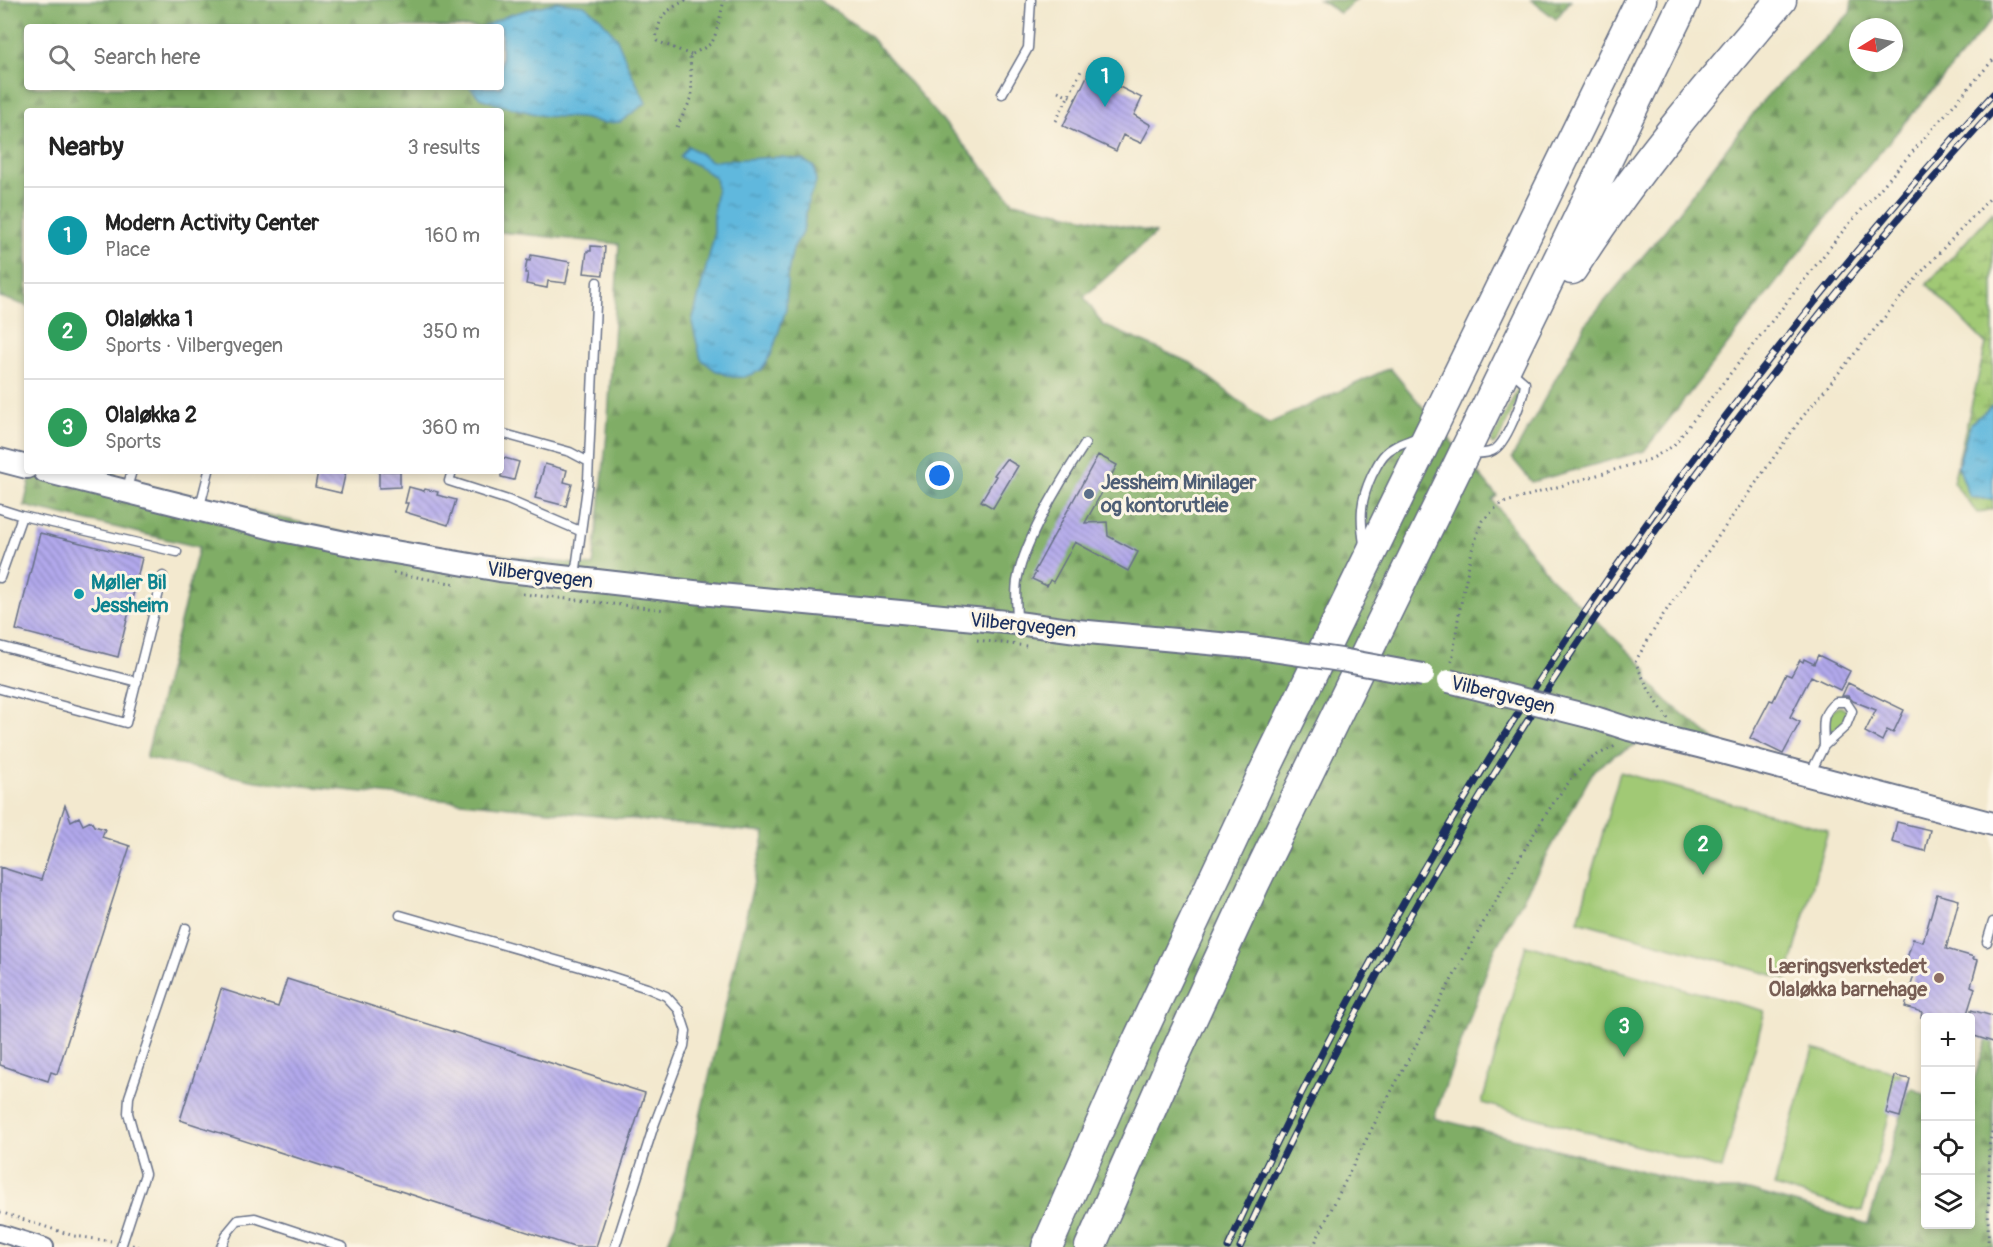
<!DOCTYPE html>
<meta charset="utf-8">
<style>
:root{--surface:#fff;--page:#f2f2f2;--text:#222;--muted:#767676;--line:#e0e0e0;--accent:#c8321e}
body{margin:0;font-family:Pangolin,sans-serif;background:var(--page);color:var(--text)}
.controls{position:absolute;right:18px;bottom:18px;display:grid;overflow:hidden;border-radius:6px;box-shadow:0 3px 9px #0003}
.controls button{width:54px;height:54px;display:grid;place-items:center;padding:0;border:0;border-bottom:2px solid var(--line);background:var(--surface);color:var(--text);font:30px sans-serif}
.compass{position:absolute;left:1849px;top:18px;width:54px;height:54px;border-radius:50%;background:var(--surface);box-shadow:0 3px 9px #0003;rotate:260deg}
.you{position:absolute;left:940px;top:476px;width:21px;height:21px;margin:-15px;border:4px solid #fff;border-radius:50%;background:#1a73e8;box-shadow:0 0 0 9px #1a73e833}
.badge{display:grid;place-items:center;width:39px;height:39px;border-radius:50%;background:var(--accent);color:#fff;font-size:20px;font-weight:700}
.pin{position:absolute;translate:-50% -50px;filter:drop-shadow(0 2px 3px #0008)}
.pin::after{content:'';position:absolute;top:32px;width:21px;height:18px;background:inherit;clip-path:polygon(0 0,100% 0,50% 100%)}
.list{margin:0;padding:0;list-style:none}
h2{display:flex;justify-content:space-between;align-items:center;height:78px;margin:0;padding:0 24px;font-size:26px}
h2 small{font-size:20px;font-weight:400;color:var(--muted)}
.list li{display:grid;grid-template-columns:39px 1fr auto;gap:18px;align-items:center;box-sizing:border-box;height:96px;padding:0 24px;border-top:2px solid var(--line)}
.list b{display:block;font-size:22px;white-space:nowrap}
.list p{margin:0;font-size:20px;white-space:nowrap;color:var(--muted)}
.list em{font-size:20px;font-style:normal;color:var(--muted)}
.icon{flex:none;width:33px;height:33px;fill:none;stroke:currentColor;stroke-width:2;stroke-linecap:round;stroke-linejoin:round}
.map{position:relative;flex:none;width:1993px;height:1247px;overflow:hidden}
.search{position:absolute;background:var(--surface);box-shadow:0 3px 9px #0003;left:24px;top:24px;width:480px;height:66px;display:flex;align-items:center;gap:15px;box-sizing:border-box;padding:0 21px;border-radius:6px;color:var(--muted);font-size:22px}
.panel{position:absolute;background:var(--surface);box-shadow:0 3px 9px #0003;left:24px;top:108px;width:480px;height:366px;border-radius:6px}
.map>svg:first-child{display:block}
.grass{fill:url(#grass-tufts);stroke:#5e7c69;stroke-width:1.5}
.forest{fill:url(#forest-firs);stroke:#4e6e62;stroke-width:1.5;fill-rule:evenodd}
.wetland{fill:url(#wetland-marsh);stroke:#5e7c69;stroke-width:1.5}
.pitch{fill:#a1c974;stroke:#5e7c69;stroke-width:1.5}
.water{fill:url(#water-ripples);stroke:#3e749e;stroke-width:1.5}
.building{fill:url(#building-back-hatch)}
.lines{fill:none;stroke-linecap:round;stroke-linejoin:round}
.service-casing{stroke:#677086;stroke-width:11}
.minor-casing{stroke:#677086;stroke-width:20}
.secondary-casing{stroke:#677086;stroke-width:26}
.motorway-casing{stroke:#677086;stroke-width:33}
.path{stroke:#677086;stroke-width:3;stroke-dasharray:1.5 4.5;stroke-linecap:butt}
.service{stroke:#fff;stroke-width:8}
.minor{stroke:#fff;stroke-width:16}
.secondary{stroke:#fff;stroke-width:22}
.motorway{stroke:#fff;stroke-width:30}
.rail-casing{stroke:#1b2f5e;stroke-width:7}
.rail{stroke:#fcf5e5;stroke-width:4.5;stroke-dasharray:14;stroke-linecap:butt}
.secondary-bridge-casing{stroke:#677086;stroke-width:26;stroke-linecap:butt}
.secondary-bridge{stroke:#fff;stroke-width:22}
.service-dot{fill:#5c6f8a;stroke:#fcf5e5;stroke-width:2}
.culture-dot{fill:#0f9aa8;stroke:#fcf5e5;stroke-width:2}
.education-dot{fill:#8d6e63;stroke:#fcf5e5;stroke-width:2}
.labels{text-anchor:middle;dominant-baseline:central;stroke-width:6;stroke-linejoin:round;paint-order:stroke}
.service-label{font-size:20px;font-weight:bold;fill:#4e5e75;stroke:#fcf5e5;text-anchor:start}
.street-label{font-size:20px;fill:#1b2f5e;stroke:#fcf5e5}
.culture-label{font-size:20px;font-weight:bold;fill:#0d838f;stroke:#fcf5e5;text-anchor:start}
.education-label{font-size:20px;font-weight:bold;fill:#785e54;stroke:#fcf5e5;text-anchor:end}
</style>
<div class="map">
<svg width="1993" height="1247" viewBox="0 0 1993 1247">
<defs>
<pattern id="grass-tufts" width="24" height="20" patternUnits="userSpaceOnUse" patternTransform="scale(1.5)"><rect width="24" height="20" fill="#a1c974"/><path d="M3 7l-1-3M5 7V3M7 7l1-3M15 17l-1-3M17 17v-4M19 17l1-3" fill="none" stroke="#82a462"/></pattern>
<pattern id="forest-firs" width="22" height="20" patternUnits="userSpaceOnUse" patternTransform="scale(1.5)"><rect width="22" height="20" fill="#80ad66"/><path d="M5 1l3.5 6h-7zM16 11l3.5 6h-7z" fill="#688d57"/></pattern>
<pattern id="wetland-marsh" width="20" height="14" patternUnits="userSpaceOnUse" patternTransform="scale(1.5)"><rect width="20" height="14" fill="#a1c974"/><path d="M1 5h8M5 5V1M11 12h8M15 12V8" fill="none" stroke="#82a462"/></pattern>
<pattern id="water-ripples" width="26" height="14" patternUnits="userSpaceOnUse" patternTransform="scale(1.5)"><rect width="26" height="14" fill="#60b8dd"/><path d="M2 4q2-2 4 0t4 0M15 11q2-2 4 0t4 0" fill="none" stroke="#4e96b6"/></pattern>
<pattern id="building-back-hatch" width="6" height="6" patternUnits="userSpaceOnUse" patternTransform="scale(1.5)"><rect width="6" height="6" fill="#b2a9ec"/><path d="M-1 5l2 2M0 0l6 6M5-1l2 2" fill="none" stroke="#908ac2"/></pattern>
</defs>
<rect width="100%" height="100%" fill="#fcf5e5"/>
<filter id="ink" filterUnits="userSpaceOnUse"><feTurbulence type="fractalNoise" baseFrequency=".0167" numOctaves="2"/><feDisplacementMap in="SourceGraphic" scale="12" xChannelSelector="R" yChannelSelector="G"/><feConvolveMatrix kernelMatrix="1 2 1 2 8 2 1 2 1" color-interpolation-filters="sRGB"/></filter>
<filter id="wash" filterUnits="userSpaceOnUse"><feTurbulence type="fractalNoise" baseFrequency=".008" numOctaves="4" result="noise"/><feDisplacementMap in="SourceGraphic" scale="24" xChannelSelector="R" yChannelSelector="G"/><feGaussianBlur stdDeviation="1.35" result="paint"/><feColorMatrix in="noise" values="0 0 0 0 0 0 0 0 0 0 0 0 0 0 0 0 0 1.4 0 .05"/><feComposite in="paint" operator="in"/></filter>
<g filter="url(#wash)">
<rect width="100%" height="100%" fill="#f3e9cf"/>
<path class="grass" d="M1520,387V395L1497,442L1493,445L1491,443L1518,388Z
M1837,707H1841L1848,712L1846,723L1831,732C1824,725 1828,711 1837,707Z"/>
<path class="forest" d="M0,0H819L867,33L1013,202L1156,233L1084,297L1103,325L1191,363L1268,424L1390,368L1497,496L1492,500L1550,577L1647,669L1648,681L1667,701L1733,755L1644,741L1615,755L1594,770L1493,953L1434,1118L1716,1190H1749L1868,1224L1909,1091L1913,1088L1925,1095L1926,1224H1970L1971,1089L1989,1032L1993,1028V1247H666L676,1222L765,833L256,781L146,758L199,547L24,506L32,471H116L115,478L369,539L593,566L607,434L619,244L501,232V111H27V306L0,297ZM27,27H501V87H27Z
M1319,0H1356L1340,13Z
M1531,0H1571L1556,19Z
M1852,0H1993V18L1856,181L1644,451L1532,482L1512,458L1587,322L1666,229L1765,98L1850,13ZM1858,27H1894V63H1858Z"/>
<path class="wetland" d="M1993,212V405L1970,424V497L1993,500V509L1977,513L1953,482L1986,344L1927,284Z"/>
<path class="pitch" d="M1620,772L1828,830L1787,979L1578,921Z
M1526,945L1765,1011L1722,1169L1482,1103Z
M1813,1049L1901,1074L1862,1212L1774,1186Z"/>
<path class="water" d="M556,2L584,5L600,18L616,37L629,68L646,103L620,122L603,123L582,118L544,116L497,104L480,98L470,87H501V27H483L509,15Z
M688,146L711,161L781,157L803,160L814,167L816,183L808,201L803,231L793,248L787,277L786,309L771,355L760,371L744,377H732L715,370L701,359L692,322L714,237V210L717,188L715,178L699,166L680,157Z
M1993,405V500L1970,497L1958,466L1970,424Z"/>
<g id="blocks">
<path class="building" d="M1089,72L1142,98L1134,115L1151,125L1141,143L1123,135L1116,151L1063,126Z
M591,246L605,247L603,275L584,273L587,251H591Z
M531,255L570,262L566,283L548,281L547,288L526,284L528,273H525L527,260L530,261Z
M1098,455L1117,465L1085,523L1107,522L1108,536L1138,552L1128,571L1075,542L1053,582L1050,580L1047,586L1032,579L1036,573L1034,572Z
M501,457L519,462L514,480L501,477Z
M1006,459L1018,466L993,508L981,501L996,476L994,475Z
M545,464L567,470L564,482L572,484L566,506L535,498Z
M318,471H346L341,493L315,487Z
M379,471H400V487L379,488Z
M409,487L424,491L425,489L438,492L437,495L456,500L448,525L405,512L408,503H405Z
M40,533L142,558L118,657L16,630Z
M1818,655L1850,671L1840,690L1811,676L1790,717L1800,722L1783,754L1750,738L1770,700L1773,701L1786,674L1791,676L1800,660L1803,662L1804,659L1814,664Z
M1848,683L1904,710L1893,733L1887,730L1882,741L1865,732L1876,710L1853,701L1848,696H1842Z
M65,805L71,821L79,817L83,825L91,821L94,826L105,829L102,837L130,846L57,1074L51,1072L48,1081L0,1065V867L41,880Z
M1897,822L1930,830L1925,851L1892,842Z
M1937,894L1959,900L1946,949L1974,957L1973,959L1978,960L1971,986L1975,988L1966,1017H1921L1922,1012L1905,1007L1915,971L1904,968L1913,939L1923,942Z
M287,979L645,1093L596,1247H574L180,1120L221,989L278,1007Z
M1971,1010L1993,1016V1042L1971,1035Z
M1895,1076L1910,1079L1900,1117L1886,1113Z"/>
</g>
</g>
<g filter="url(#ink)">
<use href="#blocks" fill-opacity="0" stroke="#677086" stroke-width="1.5"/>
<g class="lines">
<g class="service-casing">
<path id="service" d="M1002,94L1028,48L1031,0
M501,433L570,452L587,461
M1472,454C1478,453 1486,454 1492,451C1506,446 1524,397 1525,383L1511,371
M452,471L449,481L508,500L580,531
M126,491L132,471
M0,509L22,516L177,552
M199,510L209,471
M1364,544C1360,516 1360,501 1372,475C1376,468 1379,460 1385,454C1393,445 1407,442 1418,437
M575,576L588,480L597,282
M0,578L22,516
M1017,623C1017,609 1015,594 1017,581C1024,540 1062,479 1085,444
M0,646L137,682
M0,689L126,723L163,576
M1810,774L1824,746L1846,726L1852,711L1846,702H1836C1819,715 1824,726 1824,746
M400,915L594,971L647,988L666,996L679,1010L686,1031L684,1046L653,1128L615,1247
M1987,942L1993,922
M121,1247L145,1174L128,1113L129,1097L186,928
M221,1247L228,1232L238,1220L255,1218L343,1247"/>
</g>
<g class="minor-casing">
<path id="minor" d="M0,1233L45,1247"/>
</g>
<g class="secondary-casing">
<path id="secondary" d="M0,460L27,467
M45,471L277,529L365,547L500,570L720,595L1017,623L1077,631L1252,647
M1592,717L1629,729L1699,746L1993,824"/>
</g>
<g class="motorway-casing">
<path id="motorway" d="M1572,269C1633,173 1707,86 1781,0
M1047,1247L1132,1053L1265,770L1641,0
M1090,1247L1169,1068L1254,884L1685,0"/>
</g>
<path class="path" d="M686,0C663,13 661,13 656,39L657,41L691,55
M1058,91L1076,99
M1056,121L1082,69
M677,127L692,97L690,56C696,51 705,49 711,43C716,39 722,8 724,0
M393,573L457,584
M523,594L666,610
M977,640L1027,646
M1452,662L1459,613L1472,550L1482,521L1500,504L1651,459L1673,446L1843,231L1993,60
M1668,719L1649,690L1635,662L1661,618L1800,420L1925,268L1993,195
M0,1212L74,1236L111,1241
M132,1245L139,1247
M1313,1247C1367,1134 1426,1025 1487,916C1515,868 1547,802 1586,763C1594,755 1607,751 1617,745
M1988,1247L1989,1146L1993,1126"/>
<use href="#service" class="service"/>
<use href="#minor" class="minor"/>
<use href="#secondary" class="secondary"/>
<use href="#motorway" class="motorway"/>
<g class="rail-casing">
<path id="rail" d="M1228,1247C1419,825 1682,437 1993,94
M1240,1247C1431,832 1687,449 1993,111"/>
</g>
<use href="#rail" class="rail"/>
<g class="secondary-bridge-casing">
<path id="secondary-bridge" d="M1252,647L1341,660L1423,675
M1449,681L1592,717"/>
</g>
<use href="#secondary-bridge" class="secondary-bridge"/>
</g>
</g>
<circle class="service-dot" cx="1089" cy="494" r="6"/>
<circle class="culture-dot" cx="79" cy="594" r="6"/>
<circle class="education-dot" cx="1939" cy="978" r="6"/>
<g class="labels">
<g class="service-label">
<text x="1101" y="482">Jessheim Minilager<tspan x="1101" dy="23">og kontorutleie</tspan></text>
</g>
<g class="street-label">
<text transform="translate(540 575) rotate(7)">Vilbergvegen</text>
<text transform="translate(1023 625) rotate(6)">Vilbergvegen</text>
<text transform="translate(1503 695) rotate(14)">Vilbergvegen</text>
</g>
<g class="culture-label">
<text x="91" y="582">Møller Bil<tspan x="91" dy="23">Jessheim</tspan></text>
</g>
<g class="education-label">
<text x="1927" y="966">Læringsverkstedet<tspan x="1927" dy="23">Olaløkka barnehage</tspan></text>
</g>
</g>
</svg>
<div class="controls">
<button>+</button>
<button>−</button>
<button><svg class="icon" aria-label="locate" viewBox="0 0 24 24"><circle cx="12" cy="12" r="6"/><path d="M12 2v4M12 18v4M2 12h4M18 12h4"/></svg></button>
<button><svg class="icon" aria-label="layers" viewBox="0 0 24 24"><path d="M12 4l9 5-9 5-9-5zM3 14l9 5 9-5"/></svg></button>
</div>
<svg class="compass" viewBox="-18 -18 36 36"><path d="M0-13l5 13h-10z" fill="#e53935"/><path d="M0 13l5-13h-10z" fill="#767676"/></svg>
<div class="you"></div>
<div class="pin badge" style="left:1105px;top:107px;background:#0f9aa8">1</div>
<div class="pin badge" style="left:1703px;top:875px;background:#2e9e5b">2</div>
<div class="pin badge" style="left:1624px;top:1057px;background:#2e9e5b">3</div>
<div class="search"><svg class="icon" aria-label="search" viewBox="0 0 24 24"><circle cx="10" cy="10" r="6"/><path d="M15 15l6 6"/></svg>Search here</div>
<section class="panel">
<h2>Nearby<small>3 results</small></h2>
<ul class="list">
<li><span class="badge" style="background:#0f9aa8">1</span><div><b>Modern Activity Center</b><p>Place</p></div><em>160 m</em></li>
<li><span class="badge" style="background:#2e9e5b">2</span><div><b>Olaløkka 1</b><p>Sports · Vilbergvegen</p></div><em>350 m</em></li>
<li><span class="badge" style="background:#2e9e5b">3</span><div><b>Olaløkka 2</b><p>Sports</p></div><em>360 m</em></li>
</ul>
</section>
</div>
